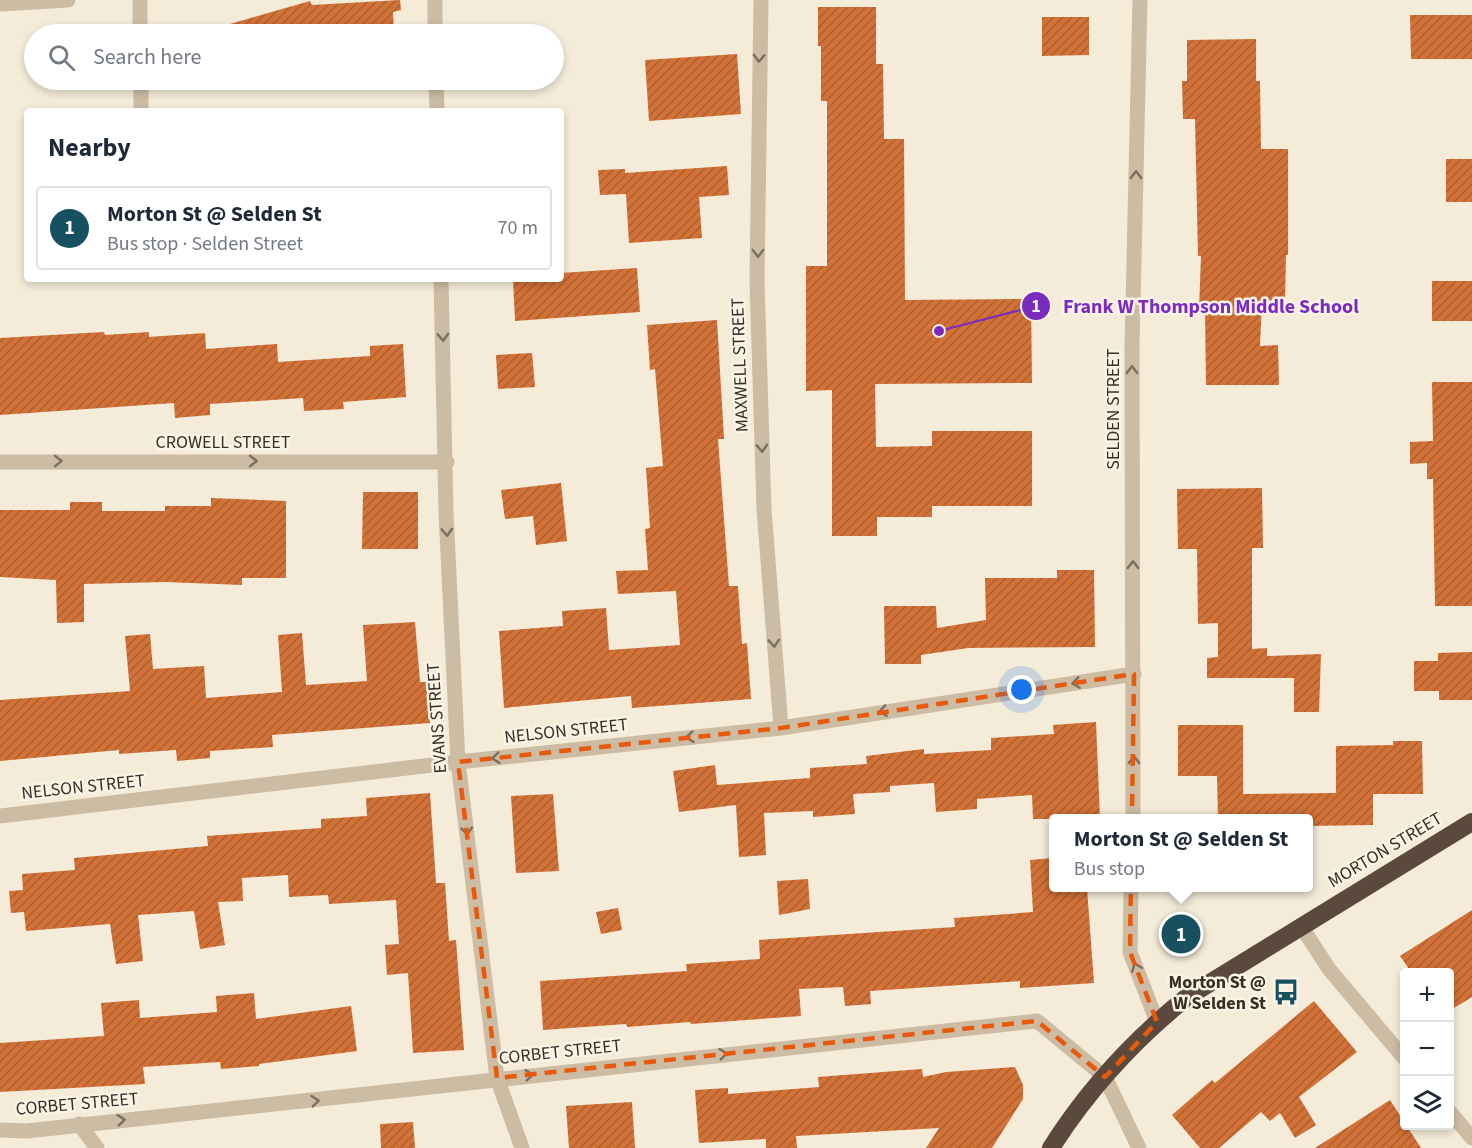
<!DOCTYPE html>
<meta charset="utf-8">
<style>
:root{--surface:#fff;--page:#f6f6f7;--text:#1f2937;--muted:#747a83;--line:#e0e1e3;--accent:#17505e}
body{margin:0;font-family:"Source Sans 3",sans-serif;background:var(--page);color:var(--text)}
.controls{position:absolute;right:18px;bottom:18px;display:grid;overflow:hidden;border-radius:6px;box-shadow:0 3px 9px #0003}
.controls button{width:54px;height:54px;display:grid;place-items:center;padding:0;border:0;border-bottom:2px solid var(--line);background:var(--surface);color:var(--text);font:30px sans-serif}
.you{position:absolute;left:1022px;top:690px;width:21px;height:21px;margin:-15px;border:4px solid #fff;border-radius:50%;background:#1a73e8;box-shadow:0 0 0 9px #1a73e833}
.badge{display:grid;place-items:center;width:39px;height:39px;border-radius:50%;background:var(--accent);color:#fff;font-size:20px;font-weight:700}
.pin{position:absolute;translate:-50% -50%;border:3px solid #fff;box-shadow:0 2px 6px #0006}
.popup{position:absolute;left:1049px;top:814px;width:264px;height:78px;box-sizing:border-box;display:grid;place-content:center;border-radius:6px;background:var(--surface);filter:drop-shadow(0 2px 4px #0005);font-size:20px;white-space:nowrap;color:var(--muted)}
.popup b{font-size:22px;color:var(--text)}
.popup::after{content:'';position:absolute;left:50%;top:100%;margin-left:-12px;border:12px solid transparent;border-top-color:var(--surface)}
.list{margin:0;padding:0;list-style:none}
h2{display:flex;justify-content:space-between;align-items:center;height:78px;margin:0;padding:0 24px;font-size:26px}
h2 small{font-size:20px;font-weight:400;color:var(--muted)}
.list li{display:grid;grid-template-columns:39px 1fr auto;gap:18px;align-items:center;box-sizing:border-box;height:84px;margin:0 12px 12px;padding:0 12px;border:2px solid var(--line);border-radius:6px}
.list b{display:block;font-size:22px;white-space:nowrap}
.list p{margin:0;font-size:20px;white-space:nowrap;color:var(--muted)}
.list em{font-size:20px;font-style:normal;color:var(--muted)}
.icon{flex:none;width:33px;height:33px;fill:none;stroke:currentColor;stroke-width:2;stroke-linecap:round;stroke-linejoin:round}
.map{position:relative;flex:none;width:1472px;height:1148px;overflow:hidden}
.search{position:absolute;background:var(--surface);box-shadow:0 3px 9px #0003;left:24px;top:24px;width:540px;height:66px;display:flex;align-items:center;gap:15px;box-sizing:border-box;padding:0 21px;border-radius:33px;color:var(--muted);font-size:22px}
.panel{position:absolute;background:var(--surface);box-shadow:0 3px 9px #0003;left:24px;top:108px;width:540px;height:174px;border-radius:6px}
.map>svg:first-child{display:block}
.building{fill:url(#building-hatch)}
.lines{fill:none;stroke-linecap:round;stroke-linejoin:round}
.minor{stroke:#cdbca4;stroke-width:15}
.highway{stroke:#5a493c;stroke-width:18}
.oneway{stroke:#7b6e5f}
.marked{fill:none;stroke:#e8590c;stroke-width:4.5;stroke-dasharray:12 8;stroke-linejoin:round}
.labels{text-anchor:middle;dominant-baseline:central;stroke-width:5;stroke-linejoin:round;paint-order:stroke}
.street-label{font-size:18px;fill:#382e26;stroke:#fbf4e6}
.poi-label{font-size:18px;font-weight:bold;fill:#382e26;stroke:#fbf4e6;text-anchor:end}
.leader{fill:none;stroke:#7b2cbf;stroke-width:2}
.callout-dot{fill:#7b2cbf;stroke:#fbf4e6;stroke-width:2}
.mark-label{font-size:18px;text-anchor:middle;font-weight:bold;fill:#fff}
.callout-label{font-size:20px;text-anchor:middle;font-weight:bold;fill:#7b2cbf;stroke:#fbf4e6;stroke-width:5;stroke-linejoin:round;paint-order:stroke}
</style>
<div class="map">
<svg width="1472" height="1148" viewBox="0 0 1472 1148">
<defs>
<pattern id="building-hatch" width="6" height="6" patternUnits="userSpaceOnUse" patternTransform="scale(1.5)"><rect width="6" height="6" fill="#d37238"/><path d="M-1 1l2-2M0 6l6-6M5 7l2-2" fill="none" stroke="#ac5e2f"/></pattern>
</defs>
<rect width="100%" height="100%" fill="#f4ebd9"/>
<path class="building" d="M400,0L401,10L393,12L394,34H352L351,24L314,34H216V28L310,1L312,5Z
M818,7H876V64H883L884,139H904L905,300L1031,299L1032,383L875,384L876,447L932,446V431H1032V506H932V517H877V536H832V390L806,391V266H827V101H821V46H818Z
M1410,15H1472V59H1411Z
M1042,17H1089V55L1042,56Z
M1256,39V81H1260L1261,149H1288V255H1286L1285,301L1262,300L1260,346L1278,345L1279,385H1206L1205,309H1199L1201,256H1198L1195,119H1183L1182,81H1187V40Z
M737,54L741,114L649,121L645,60Z
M1446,159H1472V202H1446Z
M727,166L729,195L699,197L702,238L629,243L626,194L600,195L598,170L625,169V173Z
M637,268L640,312L515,321L513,279H561V273Z
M1432,281H1472V321H1432Z
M717,320L724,439H718L729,586H738L742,644L747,643L751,699L632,708L631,696L504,708L499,631L563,626L562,611L606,608L609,650L680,645L676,591L618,594L616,571L648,570L645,529L650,528L646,468L663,466L655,369L650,370L647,325Z
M104,332L105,335L149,332V337L205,333L206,349L277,344L278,362L370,356V346L403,344L406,397L343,402L344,409L304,411L303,398L210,404V415L175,418L174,403L0,415V338Z
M532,353L535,387L498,389L496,355Z
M1432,382H1472V606H1435L1433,479H1427V463L1410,464V442L1433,441Z
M561,483L567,541L536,545L533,516L505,519L501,490Z
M1262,488L1263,548H1252V649L1267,648V656L1321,654L1319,712H1294V678H1207V658L1218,657V623L1198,624L1197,549H1178L1177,489Z
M363,492H418V549H362Z
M211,498L286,501V578H242V585L165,582L84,584V622L57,623L56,580L0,577V510H70V502H102V511H165V506H211Z
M1057,570H1094L1095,647L968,648L921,655V664H885L884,606H936L937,628L986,620L985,578H1057Z
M415,622L420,682H427L430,723L272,735L273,747L210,751V758L177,761L176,750L119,754V750L0,761V700L130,691L125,636L150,634L153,669L204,666L206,698L282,692L278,635L302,633L306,685L367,681L363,625Z
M1472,652V700H1439V691H1414V661H1438V653Z
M1096,722L1100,819H1033L1032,795L977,799V809L936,812L934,783L890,786V792L853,794L855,814L813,817V811L764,813L766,855L739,857L736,805L679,812L673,771L715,765L717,785L810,778V768L867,764L866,756L924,749V754L991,750V738L1054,734L1053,725Z
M1178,725H1243V794L1336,793V746L1393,745V741H1422L1423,794H1373V825L1308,826V819H1218L1217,776H1178Z
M430,793L436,883H445L449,941L456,940L464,1050L413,1053L408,973L387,975L385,945L399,944L396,900L329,904L328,895L289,897L288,875L242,878L243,901L218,902L225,945L200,949L194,911L138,915L143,961L116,964L110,924L26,931L24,912L11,913L9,891L23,890L22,874L75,870L74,858L208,846L207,836L321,828V819L367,816L366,798Z
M553,794L559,871L516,873L511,796Z
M1053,858V888H1087L1094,983L1020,988V981L870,991L871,1004L845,1006L843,987L799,989L801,1016L691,1024L690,1022L627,1027L626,1024L543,1030L540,981L687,971L686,964L760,959L759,940L955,927L954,918L1033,912L1030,860Z
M808,879L810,909L779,915L777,881Z
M618,908L622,930L601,934L596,912Z
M1472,910V997L1449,1011V972H1411L1400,956Z
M254,993L256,1019L351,1006L357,1051L259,1064V1066L221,1069L220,1062L143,1067L145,1084L0,1092V1043L104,1036L101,1003L139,1000L140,1018L217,1012L216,996Z
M1314,1001L1357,1052L1299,1097L1316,1125L1295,1138L1280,1113L1270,1121L1261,1112L1219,1148H1200L1172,1115L1212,1080L1215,1083Z
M1015,1067L1023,1085V1099L992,1148H926L939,1128L796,1136L797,1148H766V1139L699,1143L695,1090L728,1088V1094L819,1087L818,1077L922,1069L923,1077L946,1072Z
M1390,1100L1421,1148H1315Z
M632,1102L635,1148H569L566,1106Z
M413,1122L415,1148H381L380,1124Z"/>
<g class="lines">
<path class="minor" d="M140,0V34
M435,0V34
M761,0L757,281L764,509L781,728
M0,4L68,0
M141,80V111
M436,80L437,111
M441,279L446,512L458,762L497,1078L522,1148
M0,462H447
M0,816L458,762L781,728L1134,674
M1133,818L1132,348L1140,0
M1131,888L1130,952L1157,1022
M1301,926L1329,969L1404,1058
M1450,1112L1472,1138
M79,1124L97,1148
M0,1130L27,1131L1037,1021L1105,1077L1139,1148"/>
<path class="highway" d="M1051,1148C1087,1091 1135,1039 1187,997L1472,822"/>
</g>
<defs><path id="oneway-chevron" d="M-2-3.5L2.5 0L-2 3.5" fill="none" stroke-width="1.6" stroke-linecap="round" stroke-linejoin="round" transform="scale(1.5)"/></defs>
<g class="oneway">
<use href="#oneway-chevron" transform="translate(759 58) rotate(92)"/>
<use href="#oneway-chevron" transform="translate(1136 175) rotate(-89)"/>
<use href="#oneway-chevron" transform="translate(758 253) rotate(90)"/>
<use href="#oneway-chevron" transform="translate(443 337) rotate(88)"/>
<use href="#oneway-chevron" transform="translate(1132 370) rotate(-90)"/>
<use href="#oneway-chevron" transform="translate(762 448) rotate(88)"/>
<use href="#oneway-chevron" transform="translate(58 461) rotate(-1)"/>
<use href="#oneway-chevron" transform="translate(253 461)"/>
<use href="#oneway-chevron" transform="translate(447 532) rotate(87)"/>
<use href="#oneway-chevron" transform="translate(1133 565) rotate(-90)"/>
<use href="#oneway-chevron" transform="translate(774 643) rotate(86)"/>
<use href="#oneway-chevron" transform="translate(1076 683) rotate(172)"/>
<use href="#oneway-chevron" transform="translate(883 711) rotate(172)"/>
<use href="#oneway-chevron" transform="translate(690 737) rotate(174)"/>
<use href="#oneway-chevron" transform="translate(496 758) rotate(174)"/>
<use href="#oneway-chevron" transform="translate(1134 760) rotate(-89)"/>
<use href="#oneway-chevron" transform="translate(467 831) rotate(84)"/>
<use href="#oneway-chevron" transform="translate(1136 967) rotate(-111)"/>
<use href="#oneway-chevron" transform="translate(723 1054) rotate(-6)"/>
<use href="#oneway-chevron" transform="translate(529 1075) rotate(-6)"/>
<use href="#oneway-chevron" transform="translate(315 1101) rotate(-6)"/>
<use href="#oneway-chevron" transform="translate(121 1120) rotate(-6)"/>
</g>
<path class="marked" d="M1134,674L1130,952L1157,1022L1105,1077L1037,1021L497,1078L458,762L781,728Z"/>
<defs>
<g id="bus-bare" transform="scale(2.07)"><path d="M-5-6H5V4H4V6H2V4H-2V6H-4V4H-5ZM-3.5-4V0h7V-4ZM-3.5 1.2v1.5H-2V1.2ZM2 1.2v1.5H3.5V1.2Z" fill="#17505e" stroke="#fbf4e6" stroke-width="2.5" paint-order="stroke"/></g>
</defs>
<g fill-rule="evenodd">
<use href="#bus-bare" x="1286" y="992"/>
</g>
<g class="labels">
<g class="street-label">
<text transform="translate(740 365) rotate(-92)">MAXWELL STREET</text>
<text transform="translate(1113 409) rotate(-90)">SELDEN STREET</text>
<text x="223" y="442">CROWELL STREET</text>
<text transform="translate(437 718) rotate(-94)">EVANS STREET</text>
<text transform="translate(566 731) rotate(-6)">NELSON STREET</text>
<text transform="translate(83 787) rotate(-6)">NELSON STREET</text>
<text transform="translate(1385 850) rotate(-31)">MORTON STREET</text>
<text transform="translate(560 1052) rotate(-6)">CORBET STREET</text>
<text transform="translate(77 1104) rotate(-5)">CORBET STREET</text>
</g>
<g class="poi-label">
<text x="1266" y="982">Morton St @<tspan x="1266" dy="21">W Selden St</tspan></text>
</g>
</g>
<path class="leader" d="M939 331L1036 306"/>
<g class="callout-dot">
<circle cx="939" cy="331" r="6"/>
<circle cx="1036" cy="306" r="15"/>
</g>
<g class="mark-label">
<text x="1036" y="312">1</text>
</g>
<g class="callout-label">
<text x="1211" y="313">Frank W Thompson Middle School</text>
</g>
</svg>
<div class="controls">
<button>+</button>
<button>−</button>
<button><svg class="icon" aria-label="layers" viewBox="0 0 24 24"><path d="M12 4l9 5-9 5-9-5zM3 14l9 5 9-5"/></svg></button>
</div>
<div class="you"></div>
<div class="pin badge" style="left:1181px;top:934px">1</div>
<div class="popup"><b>Morton St @ Selden St</b>Bus stop</div>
<div class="search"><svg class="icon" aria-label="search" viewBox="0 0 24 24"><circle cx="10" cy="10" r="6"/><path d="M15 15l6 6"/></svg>Search here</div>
<section class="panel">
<h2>Nearby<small></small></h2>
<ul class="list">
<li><span class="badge">1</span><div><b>Morton St @ Selden St</b><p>Bus stop · Selden Street</p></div><em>70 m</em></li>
</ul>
</section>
</div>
